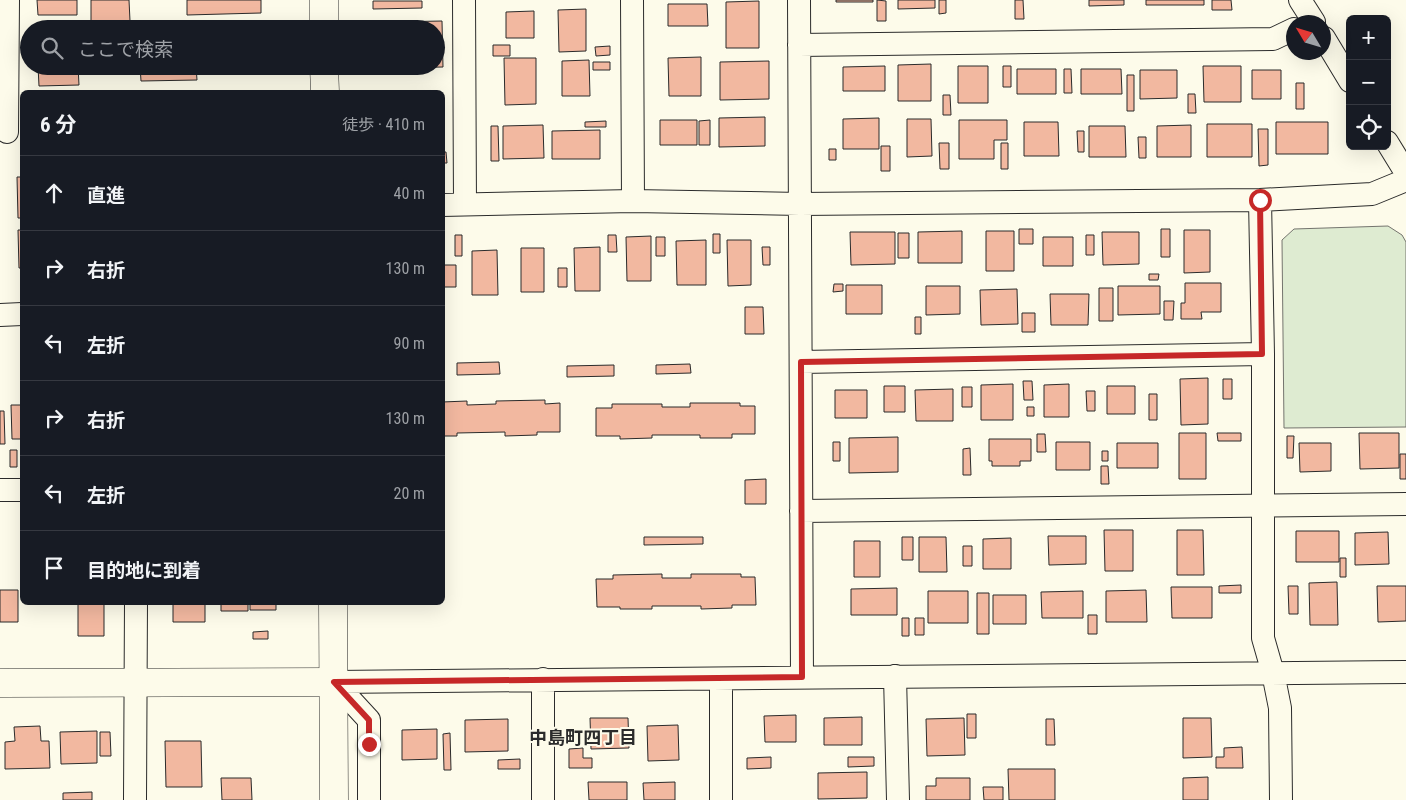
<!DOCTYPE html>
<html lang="ja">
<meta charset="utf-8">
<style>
:root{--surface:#171b24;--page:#20242c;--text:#f1f3f6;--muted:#9ea1a6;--line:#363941}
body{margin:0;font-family:"Roboto Condensed","Noto Sans JP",sans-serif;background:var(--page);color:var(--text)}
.controls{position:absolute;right:15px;top:15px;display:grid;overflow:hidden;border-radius:8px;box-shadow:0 5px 20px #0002}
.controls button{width:45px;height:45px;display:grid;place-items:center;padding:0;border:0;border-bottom:1px solid var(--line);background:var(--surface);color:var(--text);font:25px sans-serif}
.compass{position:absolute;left:1286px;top:15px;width:45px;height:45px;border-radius:50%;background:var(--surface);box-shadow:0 5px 20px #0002;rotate:308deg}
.stop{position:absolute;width:15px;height:15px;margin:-11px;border:4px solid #c62828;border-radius:50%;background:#fff}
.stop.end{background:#c62828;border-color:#fff;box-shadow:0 1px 5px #0008}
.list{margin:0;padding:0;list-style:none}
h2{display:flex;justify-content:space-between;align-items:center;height:65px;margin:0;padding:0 20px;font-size:21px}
h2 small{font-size:16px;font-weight:400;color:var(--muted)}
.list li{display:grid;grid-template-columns:32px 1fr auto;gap:15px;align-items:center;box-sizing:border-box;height:75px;padding:0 20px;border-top:1px solid var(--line)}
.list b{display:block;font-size:19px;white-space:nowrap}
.list em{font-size:16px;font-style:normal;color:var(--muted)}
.icon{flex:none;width:28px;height:28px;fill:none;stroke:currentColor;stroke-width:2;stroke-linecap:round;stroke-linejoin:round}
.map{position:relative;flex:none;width:1406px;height:800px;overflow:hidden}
.search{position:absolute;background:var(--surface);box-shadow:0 5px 20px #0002;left:20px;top:20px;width:425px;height:55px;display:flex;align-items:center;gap:12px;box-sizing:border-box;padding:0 18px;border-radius:28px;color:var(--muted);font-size:19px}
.panel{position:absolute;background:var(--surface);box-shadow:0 5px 20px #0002;left:20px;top:90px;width:425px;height:515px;border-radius:8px}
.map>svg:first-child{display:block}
.green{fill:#deebd1;stroke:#74746e}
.building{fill:#f2b8a0;stroke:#2b2b2b}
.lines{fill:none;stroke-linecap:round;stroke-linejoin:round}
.street-casing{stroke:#2b2b2b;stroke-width:24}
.secondary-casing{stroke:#2b2b2b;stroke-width:29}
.highway-casing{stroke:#2b2b2b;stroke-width:29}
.street{stroke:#fdfbea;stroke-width:22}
.secondary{stroke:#fdfbea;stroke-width:28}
.highway{stroke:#fdfbea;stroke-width:28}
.route{stroke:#c62828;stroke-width:6}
.labels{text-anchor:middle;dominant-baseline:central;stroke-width:4;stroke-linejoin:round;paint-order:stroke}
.neighbourhood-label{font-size:18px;font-weight:bold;fill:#2b2b2b;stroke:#fdfbea}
</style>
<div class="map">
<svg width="1406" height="800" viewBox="0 0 1406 800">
<rect width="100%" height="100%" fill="#fdfbea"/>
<path class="green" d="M1388,226L1402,235L1406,242V427L1284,428L1282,240L1294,229Z"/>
<path class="building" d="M37,0H77V15H38Z
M91,0H129L130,21H91Z
M187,0H261V13L187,15Z
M836,0H873V2H836Z
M877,0L886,1V21H877Z
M898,0H935V8L898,9Z
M939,0H946V13L939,14Z
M1015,0H1023L1024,19H1015Z
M1089,0H1124V5L1089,6Z
M1146,0H1204V5H1146Z
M1212,0H1231L1232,10H1212Z
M373,1H422V8L373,9Z
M759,1V48H726V2Z
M668,4H707L708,26H668Z
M586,9V51L559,52L558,10Z
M534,11V38H506V12Z
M442,21L443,67L389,68V66H436V29H389V22Z
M493,45H510V56H493Z
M610,46V55L596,56L595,47Z
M701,57V96H669L668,58Z
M504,58H536V104L505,105Z
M589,60L590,96H562V61Z
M769,61V99L720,100V62Z
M593,62H610V70H593Z
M931,64V101H898V65Z
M38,66H78L79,85L39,86Z
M140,66H196L197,80L141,81Z
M885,66V91H843V67Z
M958,66H988V103H958Z
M1003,66H1011V87H1003Z
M1203,66H1241V102H1204Z
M1017,69H1056V94H1017Z
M1064,69H1071L1072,93H1064Z
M1081,69H1121L1122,94H1081Z
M1140,70H1177V98L1140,99Z
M1252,70H1281V99H1252Z
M1127,75H1134V111H1127Z
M1296,83H1304V109H1296Z
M1188,94H1195L1196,113H1188Z
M943,95H950L951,115H943Z
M765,117V146L719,147V118Z
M879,118V149H843V119Z
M907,119H931L932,156L907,157Z
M660,120H697V145H660Z
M710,120V145H699V121Z
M959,120H1007V140H994V159H959Z
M606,121V127H585V122Z
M1024,122H1058L1059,156H1024Z
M1276,122H1328V154H1276Z
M1207,124H1252V157H1207Z
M543,125L544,158L503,159V126Z
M1191,125V157H1157V126Z
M491,126H498L499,161H491Z
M1089,126H1125L1126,157H1089Z
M1258,129H1268V165L1259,166Z
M600,130V159H552V131Z
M1077,131H1084V152H1078Z
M1138,137H1146V158H1139Z
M939,143H949V169H940Z
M1001,143H1008V169H1001Z
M881,146H890V171H881Z
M829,149H836V160H829Z
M442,152H446L447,163H442Z
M17,177H22V218H18Z
M1019,229H1033V244H1019Z
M1161,229H1170V257H1161Z
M18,230H22V268H19Z
M1184,230H1210V272L1184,273Z
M962,231V263H918V232Z
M986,231H1014V271H986Z
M850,232H895V264L851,265Z
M1102,232H1139V264L1103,265Z
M898,233H909V258H898Z
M713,234H720V253H713Z
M455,235H462V256H455Z
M608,235H616L617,252H608Z
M1086,235H1094V255H1086Z
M651,236V281H627L626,237Z
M656,237H665V256H656Z
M1043,237H1073V266H1043Z
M706,240V285H677L676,241Z
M727,240H751V285L728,286Z
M600,247V291H575L574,248Z
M762,247H770V265H763Z
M521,248H544V292H521Z
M497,250L498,295H472V251Z
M442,265H456V287H442Z
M558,268H567V287H558Z
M1149,274H1159L1158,280H1149Z
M1185,283H1221V312H1201L1202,319H1181V303H1185Z
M834,284H843V291L833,292Z
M846,285H882V314H846Z
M926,286H960V314L926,315Z
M1118,286H1160V314L1118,315Z
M1099,288H1113V321H1099Z
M1017,289L1018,324L981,325L980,290Z
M1050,294H1089L1088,325H1051Z
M1164,301H1174L1173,320H1164Z
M745,307H763L764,334H745Z
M1022,313H1035V332H1022Z
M915,317H921V334H915Z
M499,362L500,374L457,375V363Z
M690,364L691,373L656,374V365Z
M614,365V376L567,377V366Z
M1208,378V424L1181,425L1180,379Z
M1223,379H1232V399H1223Z
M1023,381H1032L1033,400H1024Z
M1013,384V420H981V385Z
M1069,384V417H1044V385Z
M884,386H905V412H884Z
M1107,386H1135V414H1107Z
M962,387H972V407H962Z
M953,389V421H916L915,390Z
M835,390H867V418H835Z
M1086,391H1095V411H1087Z
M1149,394H1157V420H1149Z
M545,400V404L560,403V432H537V435L505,436V432L457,433V436H442V402L467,401V405L496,404V401Z
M690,403H740V406H755V434H732V438H700V435H652V438L620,439V436H596V408H612V404H662V407H690Z
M11,405H22V439H12Z
M1027,407H1034V416H1027Z
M0,411H4L5,444H0Z
M1179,433H1206V479H1179Z
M1217,433H1241V441H1218Z
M1359,433H1399V468L1360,469Z
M1037,434H1045L1046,452H1037Z
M1287,436H1294L1293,458H1287Z
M898,437V472L849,473V438Z
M989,439H1031V461H1020V466H992V461H989Z
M833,442H840V461H833Z
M1056,442H1090V470H1056Z
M1117,443H1158V468H1117Z
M1299,443H1331V471L1300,472Z
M970,448L971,475H963V449Z
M10,450H17V467H10Z
M1102,451H1108V461H1102Z
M1400,454H1406V479H1400Z
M1101,466H1108L1109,484H1101Z
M766,479V504H745V480Z
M1104,530H1133V571H1105Z
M1177,530H1203L1204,575H1177Z
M1296,531H1339V562H1296Z
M1388,532L1389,564L1355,565V533Z
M1048,536H1086V564L1049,565Z
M644,537H703V544L644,545Z
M902,537H913V560H902Z
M919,537H946L947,572H919Z
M1011,538V569H983V539Z
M854,541H880V577H854Z
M963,546H972V566H963Z
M1340,558H1346V577H1340Z
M662,574V578H691V574H741V577H755L756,605H732V608L701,609V606H652V609H620V607H597L596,579H613V575Z
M1337,582L1338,625H1310L1309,583Z
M1241,585V593H1219V586Z
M1288,586H1298V614H1289Z
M1377,586H1406V621L1378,622Z
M1171,587H1212V618H1172Z
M897,588V615H851V589Z
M0,590H18V622H0Z
M1146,590L1147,622H1106V591Z
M928,591H968V623H928Z
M1083,591V618H1042L1041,592Z
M977,593H989V634H977Z
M993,595H1026V624H993Z
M78,602H104V636H78Z
M173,602H205V622H173Z
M221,602H248V611H221Z
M250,602H276V610H250Z
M1088,615H1097V634H1088Z
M902,618H909V636H902Z
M915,618H924V635H915Z
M268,631V639H253V632Z
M967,714H976V738H967Z
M796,715V742H765L764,716Z
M862,717V745H824V718Z
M590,718H628L629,748L591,749Z
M964,718L965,755L927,756L926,719Z
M1183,718H1211L1212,757L1183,758Z
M508,719V751L465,752V720Z
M1046,719H1054L1055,745H1046Z
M678,725L679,760L648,761L647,726Z
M40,726L41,741H49L50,768L5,769V742L15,741L14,727Z
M437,729V759L402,760V730Z
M97,731V763L61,764L60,732Z
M100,732H110L111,756H100Z
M450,733L451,770H444L443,734Z
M165,741H201L202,787H166Z
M1242,747L1243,768H1216V757H1224V748Z
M583,748V758H592V768H569V749Z
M771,757V768L747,769V758Z
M848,757H874V766L848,767Z
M520,759V769H498V760Z
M1008,769H1055V800H1009Z
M867,772V798L818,799V773Z
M1208,777V800H1183V778Z
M221,778H251L252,800H222Z
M936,778H970V800H926V786H936Z
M588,782H627V800H589Z
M675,782V800H644L643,783Z
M983,787H1003V800H984Z
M92,792V800H63V793Z"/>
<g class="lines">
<g class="street-casing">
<path id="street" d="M464,0L465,204
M632,0L633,201
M799,0L802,677
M1300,0L1314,22
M1324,38L1350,81
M799,45L1273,39L1294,29
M7,132L8,0
M1387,142L1406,173
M1260,200L1263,354V638L1273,673L1280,708L1281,800
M442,205L633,201L800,204L1260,200L1372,194L1406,180
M0,315L22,314
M801,362L1263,354
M0,490H22
M801,511L1406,504
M895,676L898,800
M543,679V800
M721,679V800
M334,682C692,677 1049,676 1406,672
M334,682L369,720V800
M135,800L136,602"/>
</g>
<g class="secondary-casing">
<path id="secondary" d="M0,683L334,682"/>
</g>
<g class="highway-casing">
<path id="highway" d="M324,0V29
M324,66L325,92
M333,602L334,800"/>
</g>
<use href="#street" class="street"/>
<use href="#secondary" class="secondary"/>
<use href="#highway" class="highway"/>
</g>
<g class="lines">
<path class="route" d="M369,744V720L334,682L802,677L801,362L1262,354L1260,200"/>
</g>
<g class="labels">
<g class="neighbourhood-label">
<text x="583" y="737">中島町四丁目</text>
</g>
</g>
</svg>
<div class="controls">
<button>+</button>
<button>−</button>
<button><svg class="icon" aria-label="locate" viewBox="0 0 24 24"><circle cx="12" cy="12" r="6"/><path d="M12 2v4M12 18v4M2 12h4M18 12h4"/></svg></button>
</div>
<svg class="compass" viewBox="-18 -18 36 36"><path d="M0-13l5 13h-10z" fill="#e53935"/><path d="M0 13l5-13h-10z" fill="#9ea1a6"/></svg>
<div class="stop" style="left:1260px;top:200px"></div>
<div class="stop end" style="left:369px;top:744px"></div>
<div class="search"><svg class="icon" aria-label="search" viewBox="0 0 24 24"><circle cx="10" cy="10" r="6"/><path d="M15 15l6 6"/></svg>ここで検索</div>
<section class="panel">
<h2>6 分<small>徒歩 · 410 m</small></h2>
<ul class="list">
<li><svg class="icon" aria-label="ahead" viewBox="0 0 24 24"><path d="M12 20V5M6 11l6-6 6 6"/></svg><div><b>直進</b></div><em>40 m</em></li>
<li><svg class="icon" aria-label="right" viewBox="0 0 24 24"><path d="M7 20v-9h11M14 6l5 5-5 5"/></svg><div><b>右折</b></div><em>130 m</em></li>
<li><svg class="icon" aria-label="left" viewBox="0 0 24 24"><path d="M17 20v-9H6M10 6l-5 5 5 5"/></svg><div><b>左折</b></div><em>90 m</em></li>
<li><svg class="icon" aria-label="right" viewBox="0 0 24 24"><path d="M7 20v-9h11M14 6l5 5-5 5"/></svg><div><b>右折</b></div><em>130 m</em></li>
<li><svg class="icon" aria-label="left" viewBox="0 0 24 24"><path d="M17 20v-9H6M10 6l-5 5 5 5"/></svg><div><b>左折</b></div><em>20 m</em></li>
<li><svg class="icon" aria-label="arrive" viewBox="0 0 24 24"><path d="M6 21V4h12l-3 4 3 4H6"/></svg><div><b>目的地に到着</b></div></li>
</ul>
</section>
</div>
